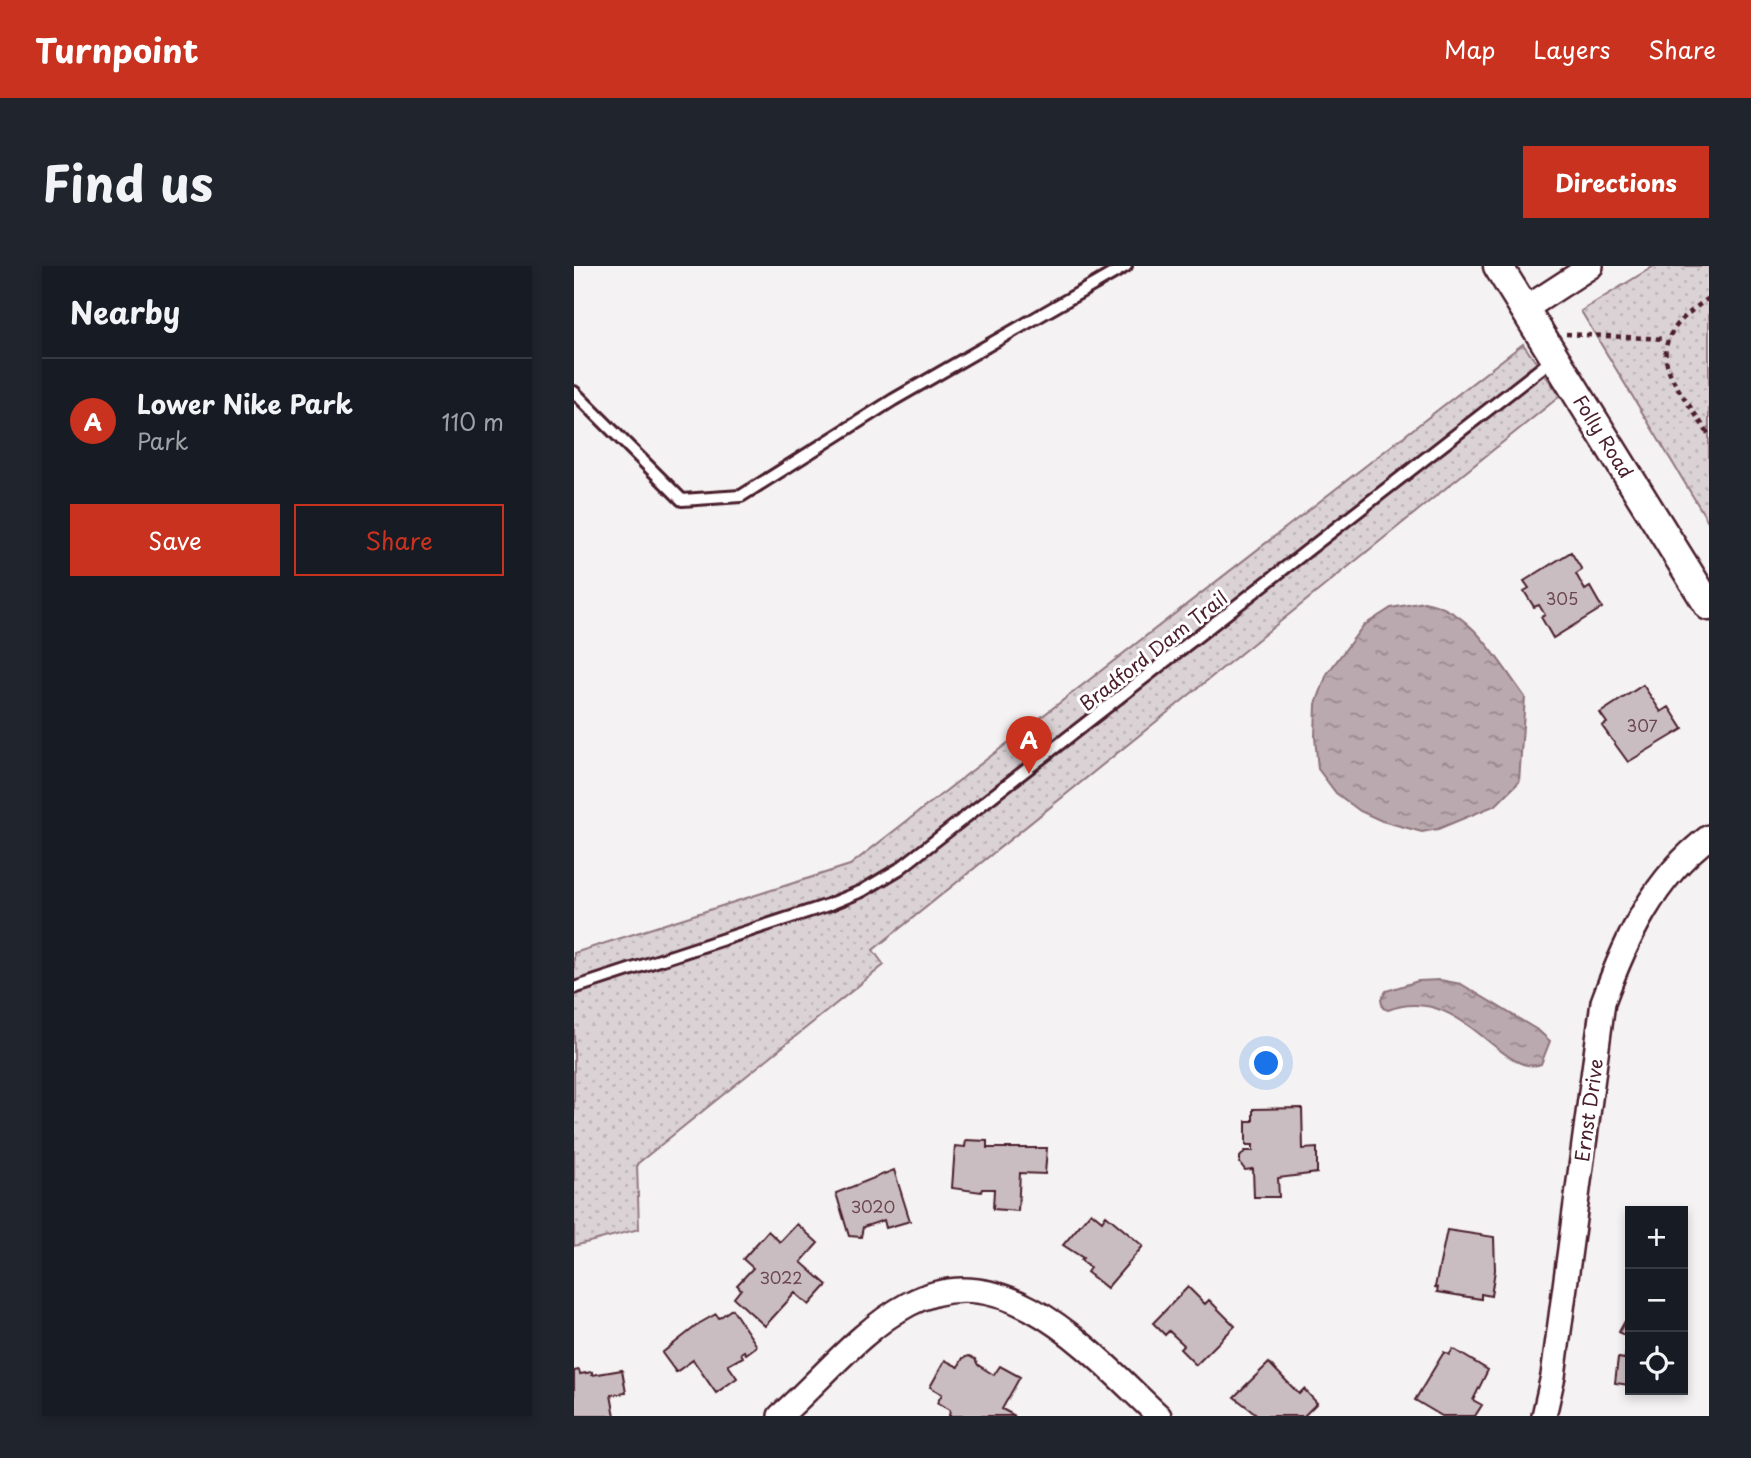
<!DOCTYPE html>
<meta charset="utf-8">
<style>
:root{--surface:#171b24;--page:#20242c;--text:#f1f3f6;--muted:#9ea1a6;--line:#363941;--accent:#c8321e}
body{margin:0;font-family:"Playpen Sans",sans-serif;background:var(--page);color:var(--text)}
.controls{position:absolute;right:21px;bottom:21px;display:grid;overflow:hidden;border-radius:0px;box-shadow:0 4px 10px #0003}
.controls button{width:63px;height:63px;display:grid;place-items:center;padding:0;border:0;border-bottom:2px solid var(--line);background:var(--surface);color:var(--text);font:35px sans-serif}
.you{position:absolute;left:693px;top:798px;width:24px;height:24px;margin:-18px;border:5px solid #fff;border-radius:50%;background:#1a73e8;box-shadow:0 0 0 10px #1a73e833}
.badge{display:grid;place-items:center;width:46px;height:46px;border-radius:50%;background:var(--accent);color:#fff;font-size:23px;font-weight:700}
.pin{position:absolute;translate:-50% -58px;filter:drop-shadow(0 2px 4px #0008)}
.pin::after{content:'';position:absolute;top:37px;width:24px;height:21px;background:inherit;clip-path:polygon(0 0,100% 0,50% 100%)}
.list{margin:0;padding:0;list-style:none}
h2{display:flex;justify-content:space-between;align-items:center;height:91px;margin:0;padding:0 28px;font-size:30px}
h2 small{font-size:23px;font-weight:400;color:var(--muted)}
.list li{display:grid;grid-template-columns:46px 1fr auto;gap:21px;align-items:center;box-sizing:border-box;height:126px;padding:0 28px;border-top:2px solid var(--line)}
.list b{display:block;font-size:26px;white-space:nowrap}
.list p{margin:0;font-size:23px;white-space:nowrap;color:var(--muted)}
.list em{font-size:23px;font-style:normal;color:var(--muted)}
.actions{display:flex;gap:14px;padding:21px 28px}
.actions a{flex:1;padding:16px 0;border:2px solid var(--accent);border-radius:0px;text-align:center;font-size:24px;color:var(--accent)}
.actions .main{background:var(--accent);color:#fff}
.icon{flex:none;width:38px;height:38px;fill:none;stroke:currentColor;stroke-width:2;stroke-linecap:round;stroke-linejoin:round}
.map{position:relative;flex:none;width:1135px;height:1150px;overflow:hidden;border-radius:0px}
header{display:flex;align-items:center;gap:42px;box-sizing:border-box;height:98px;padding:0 35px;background:var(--accent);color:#fff}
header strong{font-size:33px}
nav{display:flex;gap:38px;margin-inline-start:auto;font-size:24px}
.intro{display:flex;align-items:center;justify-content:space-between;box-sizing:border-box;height:168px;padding:0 42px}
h1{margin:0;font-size:49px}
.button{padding:18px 32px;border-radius:0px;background:var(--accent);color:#fff;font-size:24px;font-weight:700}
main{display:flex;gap:42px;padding:0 42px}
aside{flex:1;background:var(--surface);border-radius:0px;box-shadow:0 4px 10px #0003}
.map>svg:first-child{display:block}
.grass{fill:url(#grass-dots);stroke:#927880;stroke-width:2}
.water{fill:url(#water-ripples);stroke:#8d727a;stroke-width:2}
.building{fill:#cabdc1;stroke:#4a1f2b;stroke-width:2}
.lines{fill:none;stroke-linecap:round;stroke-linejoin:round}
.service-casing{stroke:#4a1f2b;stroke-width:16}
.minor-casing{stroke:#4a1f2b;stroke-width:28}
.tertiary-casing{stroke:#4a1f2b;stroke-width:33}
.path{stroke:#4a1f2b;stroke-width:4.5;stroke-dasharray:5 5;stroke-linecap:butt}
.service{stroke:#fff;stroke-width:10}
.minor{stroke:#fff;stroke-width:23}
.tertiary{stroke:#fff;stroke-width:28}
.labels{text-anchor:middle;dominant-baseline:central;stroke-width:6;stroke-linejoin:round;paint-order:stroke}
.number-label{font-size:16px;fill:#6a4650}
.street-label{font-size:19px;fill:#4a1f2b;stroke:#fff}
</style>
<header>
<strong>Turnpoint</strong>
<nav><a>Map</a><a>Layers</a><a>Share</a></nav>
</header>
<div class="intro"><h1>Find us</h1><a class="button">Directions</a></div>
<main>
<aside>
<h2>Nearby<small></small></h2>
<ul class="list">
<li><span class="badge">A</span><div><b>Lower Nike Park</b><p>Park</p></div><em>110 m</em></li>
</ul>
<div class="actions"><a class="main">Save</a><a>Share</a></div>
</aside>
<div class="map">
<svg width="1135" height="1150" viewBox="0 0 1135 1150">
<defs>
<pattern id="grass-dots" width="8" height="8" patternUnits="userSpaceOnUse" patternTransform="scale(1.75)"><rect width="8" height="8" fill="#dbd2d5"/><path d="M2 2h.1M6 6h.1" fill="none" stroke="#bdb4b7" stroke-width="1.8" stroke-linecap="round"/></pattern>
<pattern id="water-ripples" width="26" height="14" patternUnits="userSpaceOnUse" patternTransform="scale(1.75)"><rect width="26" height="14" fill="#baa9ae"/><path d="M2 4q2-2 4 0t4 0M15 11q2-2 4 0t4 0" fill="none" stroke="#99898e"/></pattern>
</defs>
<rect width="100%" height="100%" fill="#f4f2f2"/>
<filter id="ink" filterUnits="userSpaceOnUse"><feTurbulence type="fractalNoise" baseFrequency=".0143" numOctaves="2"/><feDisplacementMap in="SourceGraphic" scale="14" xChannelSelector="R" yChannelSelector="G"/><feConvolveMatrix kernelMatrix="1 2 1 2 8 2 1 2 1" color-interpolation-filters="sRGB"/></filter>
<g filter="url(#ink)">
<path class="grass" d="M1080,0H1135V257L1007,45Z
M949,78L986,130L299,684L310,699L63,898L65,963L0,980V687L276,599Z"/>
<path class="water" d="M850,336C898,344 924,395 951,431L945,516L922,539L864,563L848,566L808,555L786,545L762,527L744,503L741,471L742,438L753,408L789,360L817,342Z
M866,714L887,718L965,765L976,775L967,798C928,813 887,716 814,744L809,742L807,734L812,725L844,715Z"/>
<path class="building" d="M997,286L1008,304L1002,308L1011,324L1016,321L1028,342L979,372L967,351L971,349L965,339L960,341L950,325L955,322L950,315Z
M1069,419L1087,446L1095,441L1109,463L1054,496L1028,460L1033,457L1026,447Z
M728,842L729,883L743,882V907L704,912L705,931H680L679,903L671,904L666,897V891L671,885H679V879H672V855H679V843Z
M392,874L413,875V882H473L471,908L446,907L444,945L419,943L420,923H408L407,926L378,922L381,880L391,881Z
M320,904L336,955L312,962L310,954L289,961L287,971L275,970L262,927Z
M517,946L528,955L532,949L569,980L533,1022L513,1006L516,1002L507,994L509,992L489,979Z
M223,958L244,977L227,996L253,1019L235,1039L221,1027L191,1060L160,1032L167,1023L163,1019L179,1002L169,993L194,965L206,976Z
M873,964L920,971L921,1004L917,1030L907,1028V1033L863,1026L864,1022L861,1021Z
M614,1021L631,1038L635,1034L661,1060L622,1099L606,1083L610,1079L595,1065L591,1069L579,1057Z
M158,1043L183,1080L172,1088L170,1085L167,1087L169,1091L154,1099L163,1112L142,1127L119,1094L102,1106L88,1087L126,1057L142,1048L145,1052Z
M1051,1055L1056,1056V1119L1041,1117L1044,1092L1051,1093L1054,1072L1045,1066Z
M879,1083L914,1104L899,1134L908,1139L901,1150H868L841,1134L870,1086L875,1089Z
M395,1090L401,1093L404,1099L420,1109L426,1100L446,1111L428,1143L441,1150H375L376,1144L363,1137L368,1128L356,1121L371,1094L384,1101L389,1092Z
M695,1097L725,1128L730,1123L743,1137L730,1150H685L660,1131Z
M5,1104L6,1108L18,1106V1109L48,1104L52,1127L37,1129L41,1150H0V1105Z"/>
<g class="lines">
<g class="service-casing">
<path id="service" d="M0,126L108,234L167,230L319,134L552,0
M0,722L254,639L288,625L325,603L979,93"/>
</g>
<g class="minor-casing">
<path id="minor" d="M951,43L1017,0
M206,1150C247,1114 286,1064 335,1038C433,986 521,1091 585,1150
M970,1150L979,1110L1029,736C1052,673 1080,612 1135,571"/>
</g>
<g class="tertiary-casing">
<path id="tertiary" d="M924,0L1135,340"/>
</g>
<path class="path" d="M1135,32C1060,82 1097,109 1135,169
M992,68L1092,73"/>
<use href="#service" class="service"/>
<use href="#minor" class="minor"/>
<use href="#tertiary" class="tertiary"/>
</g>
</g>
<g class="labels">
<g class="number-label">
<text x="988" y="332">305</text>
<text x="1068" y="459">307</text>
<text x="299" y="940">3020</text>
<text x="207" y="1011">3022</text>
</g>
<g class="street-label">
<text transform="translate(1030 170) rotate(58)">Folly Road</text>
<text transform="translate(579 384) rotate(-38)">Bradford Dam Trail</text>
<text transform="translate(1014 844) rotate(-82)">Ernst Drive</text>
</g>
</g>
</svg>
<div class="controls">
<button>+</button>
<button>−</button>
<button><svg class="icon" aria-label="locate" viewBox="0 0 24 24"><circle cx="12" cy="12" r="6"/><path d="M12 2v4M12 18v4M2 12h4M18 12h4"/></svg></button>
</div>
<div class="you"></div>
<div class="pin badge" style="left:455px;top:508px">A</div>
</div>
</main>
